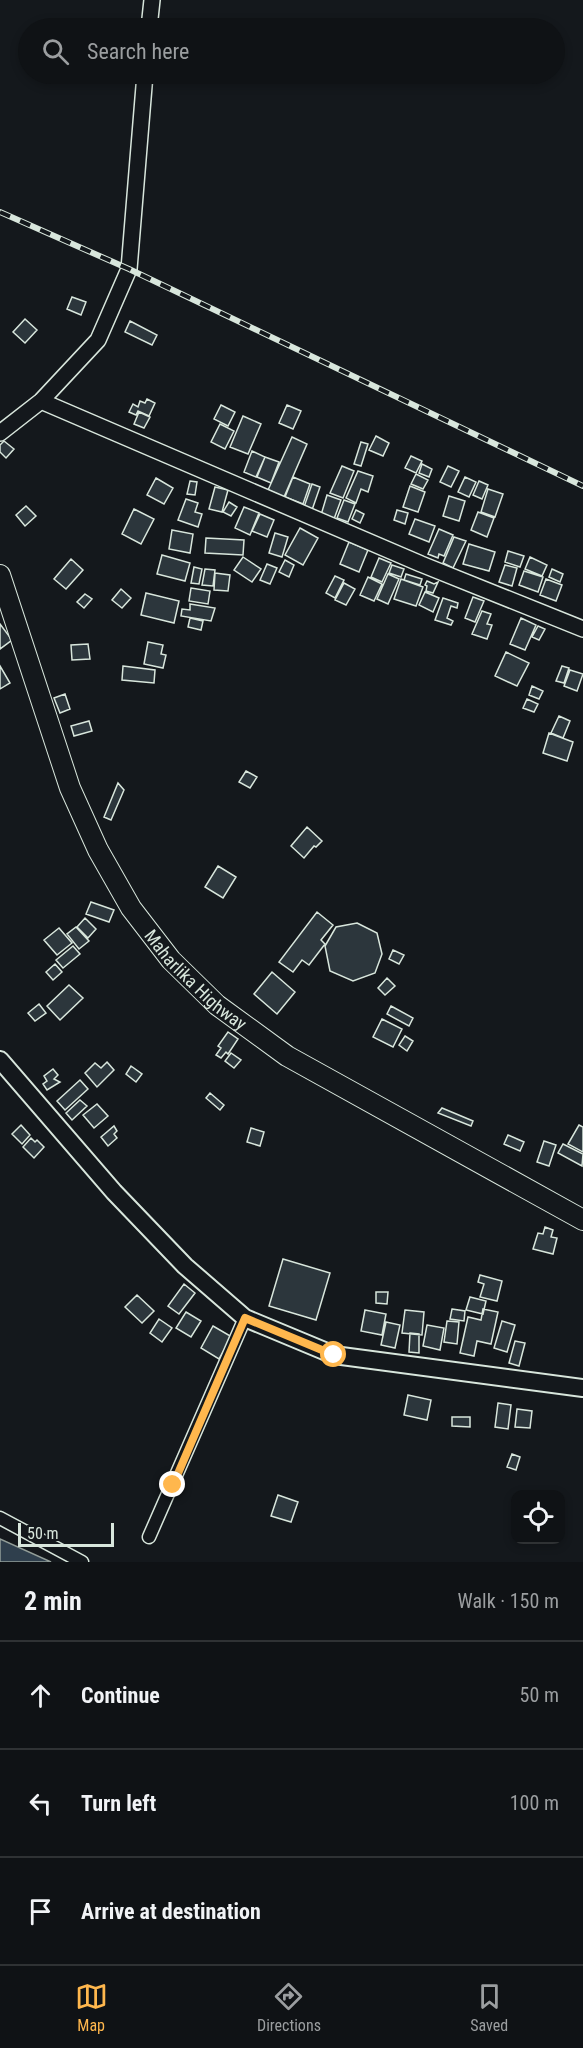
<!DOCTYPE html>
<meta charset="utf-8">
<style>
:root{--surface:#0f1215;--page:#1d2022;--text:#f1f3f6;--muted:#9b9ea0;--line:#2f3234;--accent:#ffb74d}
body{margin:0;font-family:"Roboto Condensed",sans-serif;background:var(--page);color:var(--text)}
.controls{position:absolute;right:18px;bottom:18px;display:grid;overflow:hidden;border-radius:12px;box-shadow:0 3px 9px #0003}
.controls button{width:54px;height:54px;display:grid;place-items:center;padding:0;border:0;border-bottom:2px solid var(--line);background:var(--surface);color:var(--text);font:30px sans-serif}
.scale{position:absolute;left:18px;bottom:15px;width:96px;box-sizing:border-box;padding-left:6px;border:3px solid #d8e6dc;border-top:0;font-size:16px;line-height:21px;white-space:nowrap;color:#d8e6dc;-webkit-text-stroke:4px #14181c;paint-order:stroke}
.stop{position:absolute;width:18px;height:18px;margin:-14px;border:4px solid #ffb74d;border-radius:50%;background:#fff}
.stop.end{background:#ffb74d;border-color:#fff;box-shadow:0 2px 6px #0008}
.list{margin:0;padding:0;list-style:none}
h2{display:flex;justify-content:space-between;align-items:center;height:78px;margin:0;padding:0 24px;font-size:26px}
h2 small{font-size:20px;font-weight:400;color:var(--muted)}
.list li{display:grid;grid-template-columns:39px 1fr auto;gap:18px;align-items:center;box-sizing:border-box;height:108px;padding:0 24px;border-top:2px solid var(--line)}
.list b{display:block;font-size:22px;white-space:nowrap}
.list em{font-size:20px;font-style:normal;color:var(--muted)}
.icon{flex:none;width:33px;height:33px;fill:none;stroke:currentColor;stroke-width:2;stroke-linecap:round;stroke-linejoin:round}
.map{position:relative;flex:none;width:583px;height:1562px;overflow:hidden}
.search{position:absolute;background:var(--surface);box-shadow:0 3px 9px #0003;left:18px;right:18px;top:18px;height:66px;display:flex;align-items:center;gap:15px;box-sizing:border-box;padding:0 21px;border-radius:33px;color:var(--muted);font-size:22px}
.sheet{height:402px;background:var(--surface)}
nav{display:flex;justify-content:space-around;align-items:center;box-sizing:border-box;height:84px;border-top:2px solid var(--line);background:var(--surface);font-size:16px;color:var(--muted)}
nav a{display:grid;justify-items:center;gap:3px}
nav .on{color:var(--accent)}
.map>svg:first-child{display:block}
.water{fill:#2f3f4d;stroke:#939e99;stroke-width:1.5}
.building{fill:#2c363c;stroke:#d8e6dc;stroke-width:1.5}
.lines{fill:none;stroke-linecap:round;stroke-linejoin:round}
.minor-casing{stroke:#d8e6dc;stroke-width:15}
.tertiary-casing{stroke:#d8e6dc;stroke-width:18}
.secondary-casing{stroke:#d8e6dc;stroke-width:20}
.trunk-casing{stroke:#d8e6dc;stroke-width:22}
.minor{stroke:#14181c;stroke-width:12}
.tertiary{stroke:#14181c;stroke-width:15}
.secondary{stroke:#14181c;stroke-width:16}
.trunk{stroke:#14181c;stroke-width:20}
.rail-casing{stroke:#d8e6dc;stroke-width:6}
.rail{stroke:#14181c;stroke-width:4;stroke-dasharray:11;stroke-linecap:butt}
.route{stroke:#ffb74d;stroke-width:8}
.labels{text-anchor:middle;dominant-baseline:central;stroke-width:4.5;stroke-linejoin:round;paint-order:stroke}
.street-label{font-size:18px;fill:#d8e6dc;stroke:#14181c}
</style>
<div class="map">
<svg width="583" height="1562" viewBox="0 0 583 1562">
<rect width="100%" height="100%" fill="#14181c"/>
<path class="water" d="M0,1539L51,1562H0Z"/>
<path class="building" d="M72,297L86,302L81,315L67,309Z
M25,319L37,330L25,343L13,332Z
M130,321L157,335L152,345L125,332Z
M147,399L155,403L149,416L138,411L136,415L129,412L133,404L138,407L140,401L145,403Z
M221,405L235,412L228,426L214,419Z
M287,405L301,411L293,429L279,423Z
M139,412L150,417L144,428L134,424Z
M243,416L261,424L248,454L230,447Z
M220,424L234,431L225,449L211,442Z
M376,436L389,443L383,456L369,450Z
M292,437L307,444L284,497L268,490Z
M4,441L14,449L6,458L0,452V445Z
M361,442L368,444L361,466L354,464Z
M252,451L265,457L256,477L244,472Z
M411,456L422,461L416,473L405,468Z
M265,457L279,462L271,483L257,477Z
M422,464L432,469L429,477L419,473Z
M342,466L354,471L343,498L330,493Z
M448,466L459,471L451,487L440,482Z
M358,471L373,476L368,492L361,489L356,503L346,498Z
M416,474L428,480L423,489L411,484Z
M293,477L310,484L303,504L285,497Z
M465,477L476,482L469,497L458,492Z
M156,478L173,488L164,504L147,495Z
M190,481L197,482L195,495L187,494Z
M479,481L488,485L482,499L473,495Z
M312,484L320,487L312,510L304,507Z
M410,486L425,492L418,512L403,507Z
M215,487L228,490L222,512L209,509Z
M488,489L503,494L495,517L481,512Z
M327,495L341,500L334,519L321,515Z
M449,496L465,501L459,521L443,516Z
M186,499L198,503L195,512L202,514L198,527L178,520Z
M344,500L355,504L348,522L337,518Z
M229,502L237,507L231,516L223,512Z
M26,506L36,516L25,526L16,515Z
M244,507L259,513L250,535L235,528Z
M134,509L154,519L141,544L122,534Z
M356,510L364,514L360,523L352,519Z
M397,510L408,513L405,524L394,520Z
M478,512L494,518L487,537L471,530Z
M260,514L274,520L267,537L252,531Z
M415,519L435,526L429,542L409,534Z
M300,528L318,538L303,565L285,555Z
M439,529L453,535L444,556L439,554L438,558L428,554Z
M172,530L193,534L190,553L169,549Z
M275,533L288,537L282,557L269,553Z
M454,537L466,541L453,568L443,563Z
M206,538L244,540L243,555L205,553Z
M349,542L368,550L359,572L340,564Z
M469,544L495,552L489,571L463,564Z
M508,551L524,556L520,567L505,562Z
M162,555L190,563L185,581L157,574Z
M243,557L261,569L252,582L234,570Z
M530,557L547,565L542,576L525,569Z
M379,558L391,563L382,582L371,577Z
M71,559L83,570L66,589L54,579Z
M285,560L294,565L289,577L279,572Z
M267,564L277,568L270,584L260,580Z
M392,565L404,569L401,577L389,573Z
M505,565L517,568L512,586L499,582Z
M194,567L202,569L199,584L191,583Z
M205,569L215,570L213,586L202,585Z
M552,569L563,574L560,582L549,577Z
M524,571L543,577L538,592L519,585Z
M215,573L230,575L228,591L214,590Z
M388,574L399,579L388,604L377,599Z
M406,574L422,579L420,585L404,580Z
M335,576L344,580L335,598L326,593Z
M368,577L382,584L374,601L360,595Z
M401,579L423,587L416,606L394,599Z
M546,579L562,585L556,601L540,595Z
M427,581L434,584L438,582L433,593L426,591L427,586L425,585Z
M344,583L355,589L346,605L335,600Z
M191,588L210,591L208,604L189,601Z
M121,589L131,598L122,608L112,600Z
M425,592L439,598L433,612L419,605Z
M146,593L179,601L174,623L141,615Z
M85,594L92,599L84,608L77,602Z
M473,597L484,601L475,622L465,618Z
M443,598L458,603L457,608L451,606L447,618L453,621L451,625L435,620Z
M190,604L215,608L211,621L181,616L182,609L190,610Z
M482,611L491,614L487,624L492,625L487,639L472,634Z
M190,618L203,621L201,630L188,627Z
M521,618L536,625L525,650L510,644Z
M0,624L12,640L0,649Z
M538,626L545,629L539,640L532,637Z
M148,642L163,645L161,654L166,655L163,668L144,664Z
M88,644L90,659L72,660L71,645Z
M506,652L529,663L517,686L495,676Z
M0,666L10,683L0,689Z
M123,666L155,670L154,683L122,680Z
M562,666L569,668L564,683L556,681Z
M570,670L583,674L577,691L564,686Z
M532,686L543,691L539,699L529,695Z
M65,694L70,709L60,713L54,698Z
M527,699L538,704L534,712L523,708Z
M559,716L570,721L563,738L551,733Z
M89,721L92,731L74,736L71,726Z
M549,733L573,742L567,761L543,753Z
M246,771L257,777L250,788L239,782Z
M118,783L124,790L111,820L104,817Z
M307,827L322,841L316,847L314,846L304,858L291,846Z
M218,866L236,877L223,898L205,887Z
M91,902L114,910L109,922L86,914Z
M317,912L333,925L321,940L325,944L309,965L302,960L293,972L279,962Z
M85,918L96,929L88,938L77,927Z
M357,923L377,933L382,954L375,973L353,981L330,971L325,946L336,927Z
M76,927L89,941L79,949L67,934Z
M59,928L72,943L57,955L44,940Z
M73,946L80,954L63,968L56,960Z
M393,950L404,955L399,964L389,959Z
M55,964L62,972L53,980L46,972Z
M272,972L295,992L277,1014L254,994Z
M387,978L395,986L385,995L378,988Z
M69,985L83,998L60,1020L47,1006Z
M39,1004L46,1013L35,1021L28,1013Z
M391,1006L413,1018L409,1026L387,1014Z
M382,1019L402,1029L393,1047L373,1037Z
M228,1032L238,1039L228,1054L226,1052L221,1058L216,1055L221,1048L218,1046Z
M405,1036L413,1041L407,1051L399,1045Z
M231,1053L241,1060L234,1068L225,1061Z
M107,1062L114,1070L97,1087L85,1073L95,1063L101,1068Z
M131,1066L142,1074L136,1082L126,1074Z
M53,1069L58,1075L54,1079L60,1082L47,1090L43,1084L47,1081L44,1076Z
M80,1080L88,1089L65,1110L57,1101Z
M210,1093L224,1105L220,1110L206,1098Z
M80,1100L87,1106L72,1120L66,1113Z
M97,1104L108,1116L94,1128L83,1115Z
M442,1108L473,1121L471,1126L438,1113Z
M21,1125L30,1135L22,1144L12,1134Z
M579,1125L583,1127V1152L568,1144Z
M114,1126L117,1131L114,1134L117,1138L108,1146L101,1137Z
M251,1128L264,1132L260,1146L247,1142Z
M508,1135L524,1142L520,1151L504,1144Z
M31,1138L35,1142L37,1140L44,1147L34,1158L23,1147Z
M544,1141L556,1145L549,1166L537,1162Z
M563,1144L583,1154L582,1166L558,1153Z
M545,1227L553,1230L551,1237L557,1238L553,1254L533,1249L538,1233L543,1234Z
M283,1259L330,1273L316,1320L269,1306Z
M480,1275L502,1281L497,1301L480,1297L484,1284L478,1282Z
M184,1284L195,1293L179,1314L168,1306Z
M376,1292H388L387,1304L376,1303Z
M137,1295L154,1311L142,1323L125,1307Z
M470,1297L486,1301L483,1314L466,1310Z
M452,1309L465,1311L464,1321L450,1319Z
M483,1309L498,1312L491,1344L477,1341L474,1356L460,1353L468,1317L481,1320Z
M365,1310L386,1314L382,1335L361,1331Z
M405,1310L424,1312L422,1335L402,1333Z
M186,1312L201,1321L191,1337L176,1328Z
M159,1319L172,1328L162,1342L150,1333Z
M447,1321L459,1322L457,1344L444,1342Z
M502,1321L515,1325L507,1352L494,1348Z
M386,1322L400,1325L395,1348L381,1345Z
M427,1325L444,1328L440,1350L423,1346Z
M213,1326L232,1337L219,1359L201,1348Z
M410,1333L419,1334V1353L409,1352Z
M515,1341L525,1343L519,1366L509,1363Z
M408,1395L431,1400L427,1420L404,1415Z
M498,1403L511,1405L508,1429L495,1427Z
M517,1409L532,1411L530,1428L515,1427Z
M452,1417H470V1427L452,1426Z
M512,1454L520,1457L516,1470L507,1467Z
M278,1495L298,1502L291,1522L271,1516Z"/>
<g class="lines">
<g class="minor-casing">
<path id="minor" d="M0,1518L82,1562
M149,1537L245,1318"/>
</g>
<g class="tertiary-casing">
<path id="tertiary" d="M149,28L152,0
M41,401L421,564L583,629
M0,433L41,401L98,340L129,269L145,74"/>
</g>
<g class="secondary-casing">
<path id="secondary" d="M0,1060L114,1192L185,1266L245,1318L334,1355L583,1388"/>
</g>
<g class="trunk-casing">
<g id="trunk">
<path id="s1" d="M0,575L70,788L98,850L131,908L171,960L217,1005L287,1056L583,1220"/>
</g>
</g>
<use href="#minor" class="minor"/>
<use href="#tertiary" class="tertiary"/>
<use href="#secondary" class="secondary"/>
<use href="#trunk" class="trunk"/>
<g class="rail-casing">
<path id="rail" d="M0,212L129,269L583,486"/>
</g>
<use href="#rail" class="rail"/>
</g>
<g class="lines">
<path class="route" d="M173,1485L245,1318L334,1355"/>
</g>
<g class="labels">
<g class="street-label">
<text stroke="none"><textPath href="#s1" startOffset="456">Maharlika Highway</textPath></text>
</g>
</g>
</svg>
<div class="controls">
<button><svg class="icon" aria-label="locate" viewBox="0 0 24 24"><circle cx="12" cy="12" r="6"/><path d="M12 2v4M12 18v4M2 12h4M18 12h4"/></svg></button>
</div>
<div class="scale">50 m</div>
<div class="stop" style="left:334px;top:1355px"></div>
<div class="stop end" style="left:173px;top:1485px"></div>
<div class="search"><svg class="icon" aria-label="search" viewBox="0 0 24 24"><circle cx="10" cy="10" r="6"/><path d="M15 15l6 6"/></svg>Search here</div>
</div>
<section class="sheet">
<h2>2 min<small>Walk · 150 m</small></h2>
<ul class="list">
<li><svg class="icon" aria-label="ahead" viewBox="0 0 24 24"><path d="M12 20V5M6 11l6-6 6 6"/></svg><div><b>Continue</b></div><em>50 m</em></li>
<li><svg class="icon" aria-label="left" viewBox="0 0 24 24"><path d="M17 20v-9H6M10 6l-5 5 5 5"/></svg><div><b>Turn left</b></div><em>100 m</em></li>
<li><svg class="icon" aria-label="arrive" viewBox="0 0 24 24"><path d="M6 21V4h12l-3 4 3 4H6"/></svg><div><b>Arrive at destination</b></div></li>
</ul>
</section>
<nav>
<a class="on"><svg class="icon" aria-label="map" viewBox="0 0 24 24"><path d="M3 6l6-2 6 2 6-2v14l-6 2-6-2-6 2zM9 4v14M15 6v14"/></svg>Map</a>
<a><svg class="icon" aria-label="directions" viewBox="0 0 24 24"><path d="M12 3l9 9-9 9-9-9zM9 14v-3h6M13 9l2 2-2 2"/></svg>Directions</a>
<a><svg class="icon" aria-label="saved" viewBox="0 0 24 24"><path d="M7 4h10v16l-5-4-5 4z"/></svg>Saved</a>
</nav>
